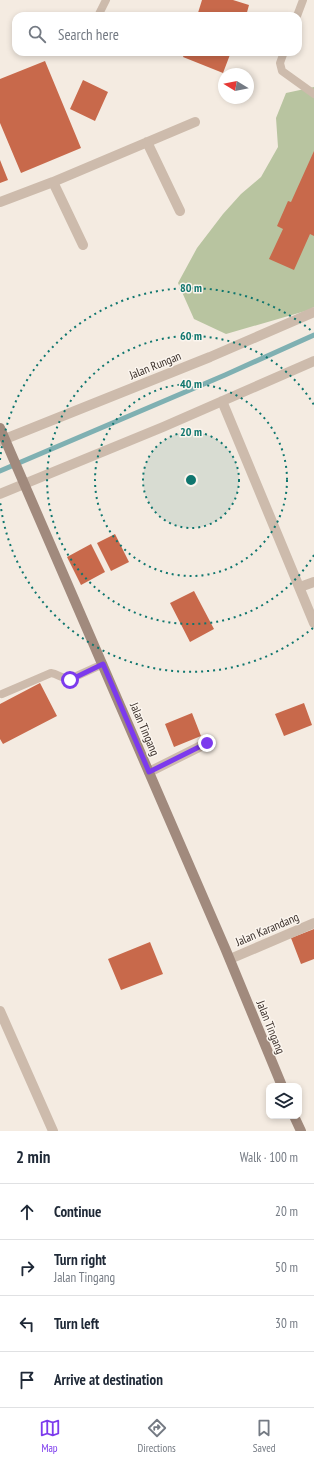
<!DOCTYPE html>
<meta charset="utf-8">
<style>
:root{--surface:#fff;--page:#f6f6f7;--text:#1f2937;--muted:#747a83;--line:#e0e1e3;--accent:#7c3aed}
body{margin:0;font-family:"PT Sans Narrow",sans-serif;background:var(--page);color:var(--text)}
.controls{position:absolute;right:12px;bottom:12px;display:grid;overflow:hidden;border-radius:8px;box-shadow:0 2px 6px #0003}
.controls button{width:36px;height:36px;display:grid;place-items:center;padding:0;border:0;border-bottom:1px solid var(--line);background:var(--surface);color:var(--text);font:20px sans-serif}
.compass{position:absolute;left:218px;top:68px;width:36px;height:36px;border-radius:50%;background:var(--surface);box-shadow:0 2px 6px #0003;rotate:280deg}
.stop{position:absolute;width:12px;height:12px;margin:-9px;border:3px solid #7c3aed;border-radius:50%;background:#fff}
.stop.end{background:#7c3aed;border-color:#fff;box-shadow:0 1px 4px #0008}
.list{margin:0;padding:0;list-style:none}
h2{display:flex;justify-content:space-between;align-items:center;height:52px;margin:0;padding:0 16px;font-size:17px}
h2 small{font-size:13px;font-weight:400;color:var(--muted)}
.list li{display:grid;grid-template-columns:26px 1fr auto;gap:12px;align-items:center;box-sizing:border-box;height:56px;padding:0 16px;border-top:1px solid var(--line)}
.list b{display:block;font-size:15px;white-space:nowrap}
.list p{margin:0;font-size:13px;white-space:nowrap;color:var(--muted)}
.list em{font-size:13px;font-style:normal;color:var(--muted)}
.icon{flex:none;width:22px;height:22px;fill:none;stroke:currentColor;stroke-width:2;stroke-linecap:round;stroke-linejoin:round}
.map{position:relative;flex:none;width:314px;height:1131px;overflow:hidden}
.search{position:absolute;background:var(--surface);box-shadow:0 2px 6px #0003;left:12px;right:12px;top:12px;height:44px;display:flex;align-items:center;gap:10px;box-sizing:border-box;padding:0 14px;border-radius:12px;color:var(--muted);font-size:15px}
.sheet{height:276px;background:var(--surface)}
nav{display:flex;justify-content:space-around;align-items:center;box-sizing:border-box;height:56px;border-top:1px solid var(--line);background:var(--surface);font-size:11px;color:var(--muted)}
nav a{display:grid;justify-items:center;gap:2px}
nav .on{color:var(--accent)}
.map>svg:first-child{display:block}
.green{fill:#b8c4a0}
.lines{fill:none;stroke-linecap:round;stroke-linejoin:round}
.stream{stroke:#7fb0b2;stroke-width:5}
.building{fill:#c8694b}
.service{stroke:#cdbbac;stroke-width:8}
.minor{stroke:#cdbbac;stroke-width:10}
.secondary{stroke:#a18a7d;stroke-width:10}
.route{stroke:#7c3aed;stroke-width:5}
.ring{fill:none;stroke:#0f766e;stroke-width:2;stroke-dasharray:2 4}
.labels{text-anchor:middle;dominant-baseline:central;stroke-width:3;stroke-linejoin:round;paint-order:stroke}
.street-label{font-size:12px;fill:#3b302b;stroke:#fbf5ee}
.centre{fill:#0f766e;stroke:#fbf5ee;stroke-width:2}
.ring-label{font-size:12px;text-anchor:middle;font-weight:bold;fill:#0f766e;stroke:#fbf5ee;stroke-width:3;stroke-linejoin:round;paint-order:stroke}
</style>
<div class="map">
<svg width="314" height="1131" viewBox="0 0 314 1131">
<rect width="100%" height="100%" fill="#f4ebe1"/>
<path class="green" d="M314,87V307L309,310L226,334L194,319L178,283L197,248L223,214L241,194L261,177L278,147L276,118L286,93Z"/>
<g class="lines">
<path class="stream" d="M0,471L225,375L314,335"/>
</g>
<path class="building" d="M202,0H233L249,5L246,16H197Z
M185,52H231L223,73L183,57Z
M45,61L81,148L21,173L0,123V79Z
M83,80L108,92L95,121L70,109Z
M314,151V236L310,234L294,270L269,259L283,229L277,226L288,201L291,202Z
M0,160L8,180L0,183Z
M115,534L129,562L111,571L97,543Z
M91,544L105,572L81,585L67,557Z
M194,591L214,629L190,642L170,603Z
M40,683L57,716L3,744L0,739V704Z
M304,703L312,725L284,736L275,714Z
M192,713L201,736L174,747L165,724Z
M314,929V959L301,964L291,938Z
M150,942L163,974L121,990L108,959Z"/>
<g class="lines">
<path class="service" d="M99,14L106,0
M297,16L303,0
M284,52L280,63L282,71L314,94
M2,694L51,673C58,674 62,679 70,679L103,664"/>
<path class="minor" d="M147,142L180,211
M53,182L83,245
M0,202L53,182L195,122
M222,401L314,623
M0,441L210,357L314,312
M0,494L163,427L314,361
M300,587L314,582
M149,772L207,743
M230,959L314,923
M0,1011L53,1131"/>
<path class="secondary" d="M0,428L225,948L282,1086
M294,1116L301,1131"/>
</g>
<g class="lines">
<path class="route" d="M70,680L103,664L149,772L207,743"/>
</g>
<circle cx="191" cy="480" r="48" fill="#0f766e" fill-opacity=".12"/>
<g class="ring">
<circle cx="191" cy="480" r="48"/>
<circle cx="191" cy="480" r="96"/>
<path d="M314 555A144 144 0 1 1 314 405"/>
<path d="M313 628A192 192 0 0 1 0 500M0 460A192 192 0 0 1 313 332"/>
</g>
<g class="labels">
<g class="street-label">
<text transform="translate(155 365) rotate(-22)">Jalan Rungan</text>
<text transform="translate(145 729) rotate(67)">Jalan Tingang</text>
<text transform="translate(267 929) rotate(-23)">Jalan Karandang</text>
<text transform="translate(271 1027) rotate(68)">Jalan Tingang</text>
</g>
</g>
<circle cx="191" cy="480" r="6" class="centre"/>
<g class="ring-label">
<text x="191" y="292">80 m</text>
<text x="191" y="340">60 m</text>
<text x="191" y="388">40 m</text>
<text x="191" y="436">20 m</text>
</g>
</svg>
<div class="controls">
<button><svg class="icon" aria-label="layers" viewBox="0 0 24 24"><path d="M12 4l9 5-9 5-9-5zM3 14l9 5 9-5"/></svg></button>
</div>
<svg class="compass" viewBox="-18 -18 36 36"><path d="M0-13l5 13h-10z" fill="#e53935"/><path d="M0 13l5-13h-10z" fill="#747a83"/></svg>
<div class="stop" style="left:70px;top:680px"></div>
<div class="stop end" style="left:207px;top:743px"></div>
<div class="search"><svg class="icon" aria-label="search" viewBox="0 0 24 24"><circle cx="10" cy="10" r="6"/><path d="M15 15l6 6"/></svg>Search here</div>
</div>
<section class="sheet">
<h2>2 min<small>Walk · 100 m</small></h2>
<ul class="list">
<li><svg class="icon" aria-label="ahead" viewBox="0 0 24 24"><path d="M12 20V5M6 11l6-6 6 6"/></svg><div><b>Continue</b></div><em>20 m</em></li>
<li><svg class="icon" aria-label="right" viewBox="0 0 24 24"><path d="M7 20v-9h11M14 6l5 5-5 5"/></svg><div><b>Turn right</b><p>Jalan Tingang</p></div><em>50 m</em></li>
<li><svg class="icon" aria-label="left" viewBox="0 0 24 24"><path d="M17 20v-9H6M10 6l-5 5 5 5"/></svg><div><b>Turn left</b></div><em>30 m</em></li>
<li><svg class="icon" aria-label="arrive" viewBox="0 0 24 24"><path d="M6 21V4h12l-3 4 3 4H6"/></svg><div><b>Arrive at destination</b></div></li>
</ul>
</section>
<nav>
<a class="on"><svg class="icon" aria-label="map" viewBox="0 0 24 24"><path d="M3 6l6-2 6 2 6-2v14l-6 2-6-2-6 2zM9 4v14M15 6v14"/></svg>Map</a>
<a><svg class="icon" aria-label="directions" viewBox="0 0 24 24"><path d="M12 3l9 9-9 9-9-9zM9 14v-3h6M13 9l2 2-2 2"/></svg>Directions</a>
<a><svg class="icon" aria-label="saved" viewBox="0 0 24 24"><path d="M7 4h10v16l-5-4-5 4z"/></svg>Saved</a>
</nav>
